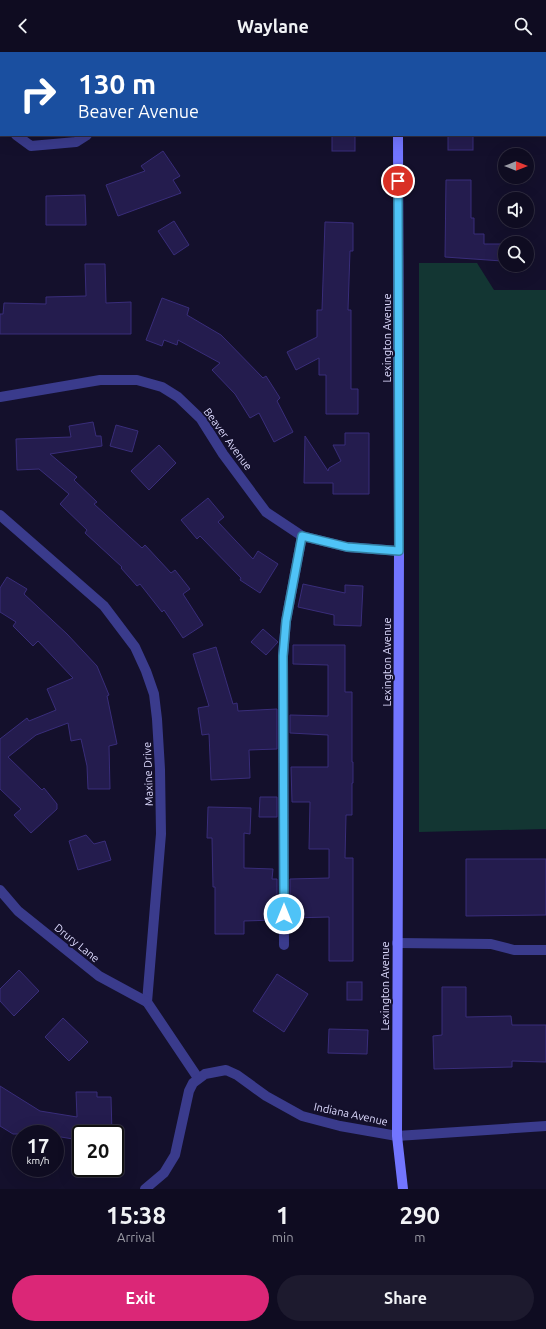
<!DOCTYPE html>
<html lang="en">
<head>
<meta charset="utf-8">
<style>
  body { margin:0; font-family:Ubuntu,sans-serif; background:#1d1a2e; color:#f1f3f6; height:100vh; display:flex; flex-direction:column; font-size:15px; white-space:nowrap }
  * { box-sizing:border-box; margin:0 }
  p { font-size:13px; color:#9b9ba5 }
  .icon { flex:none; width:22px; height:22px; fill:none; stroke:currentColor; stroke-width:2; stroke-linecap:round; stroke-linejoin:round }
  .map { position:relative; height:1137px; overflow:hidden }
  .details { display:flex; flex-direction:column; background:#0f0c21; flex:1 }
  .details>* { flex:none }
  .guide { position:absolute; left:0px; top:0px; width:546px; height:84px; box-shadow:0 4px 16px #0002,0 0 0 1px #2f2c3f; background:#1a4fa0; color:#fff; overflow:hidden }
  .needle { width:26px; rotate:90deg }
  .buttons { position:absolute; left:498px; top:96px; display:grid; gap:8px }
  .buttons a { display:grid; place-items:center; width:36px; height:36px; border-radius:50%; background:#0f0c21; box-shadow:0 4px 16px #0002,0 0 0 1px #2f2c3f; font-size:20px }
  .speed { position:absolute; left:12px; top:1073px; display:flex; gap:8px; font-size:20px; font-weight:700; text-align:center }
  .speed>* { display:grid; place-content:center; width:52px; height:52px; border-radius:50%; background:#0f0c21; box-shadow:0 4px 16px #0002,0 0 0 1px #2f2c3f; line-height:1 }
  .speed small { font-size:10px; font-weight:400 }
  .speed .limit { border:2px solid #111; border-radius:6px; background:#fff; color:#111 }
  .pin { position:absolute; display:grid; place-items:center; width:34px; height:34px; color:#fff; margin:-17px; border:2px solid #fff; border-radius:50%; box-shadow:0 1px 4px #0007 }
  .me { position:absolute; width:44px; margin:-22px; rotate:0deg; stroke-linejoin:round; filter:drop-shadow(0 0 3px #0008) }
  .turn { display:flex; align-items:center; gap:14px; height:84px; padding:0 12px; font-size:18px }
  .turn .icon { width:52px; height:52px; stroke-width:2.5 }
  .turn b { display:block; font-size:28px; line-height:34px }
  .eta { display:flex; justify-content:space-evenly; align-items:center; height:68px; text-align:center }
  .eta b { font-size:24px; font-weight:700; line-height:28px }
  .action { display:flex; gap:8px; margin-top:auto; padding:8px 12px }
  .action a { flex:1; height:46px; border-radius:24px; background:#db2777; color:#fff; font-size:16px; font-weight:700; line-height:46px; text-align:center }
  .action a+a { background:#1d1a2e; color:#f1f3f6 }
  header { display:flex; justify-content:space-between; align-items:center; height:52px; padding:0 12px; background:#0f0c21; font-size:18px; font-weight:700 }
  .map>svg:first-child { display:block }
  .green { fill:#133633 }
  .building { fill:#241c4e; stroke:#392d7a }
  .lines { fill:none; stroke-linecap:round; stroke-linejoin:round }
  .lane { stroke:#3a3b8c; stroke-width:10 }
  .street { stroke:#3a3b8c; stroke-width:10 }
  .secondary { stroke:#7275ff; stroke-width:10 }
  .route-casing { stroke:#337fa1; stroke-width:10 }
  .route { stroke:#4fc3f7; stroke-width:7 }
  .labels { text-anchor:middle; dominant-baseline:central; stroke-width:4; stroke-linejoin:round; paint-order:stroke }
  .street-label { font-size:11px; fill:#dedbff; stroke:#14102c }
</style>
</head>
<body>
<header><svg class="icon" aria-label="back" viewBox="0 0 24 24"><path d="M15 5l-7 7 7 7"/></svg>Waylane<svg class="icon" aria-label="search" viewBox="0 0 24 24"><circle cx="10" cy="10" r="6"/><path d="M15 15l6 6"/></svg></header>
<div class="map">
<svg width="546" height="1137" viewBox="0 0 546 1137">
  <rect width="100%" height="100%" fill="#14102c"/>
  <polygon class="green" points="419,211 477,211 494,238 546,238 546,777 419,780"/>
  <g class="building">
    <rect x="332" y="83" width="23" height="16"/>
    <rect x="448" y="83" width="25" height="15"/>
    <polygon points="163,99 180,124 173,128 181,141 118,164 106,133 145,119 141,114"/>
    <polygon points="446,128 471,128 471,166 474,166 474,182 484,182 484,192 502,192 502,209 445,205"/>
    <polygon points="85,143 86,173 46,173 46,144"/>
    <polygon points="174,169 189,193 174,203 158,179"/>
    <polygon points="325,170 353,171 353,199 350,199 348,258 351,258 351,337 358,337 358,362 326,362 326,323 319,323 319,306 296,318 287,300 317,285 317,258 322,258"/>
    <polygon points="85,212 105,212 106,251 131,250 131,282 0,282 0,262 3,262 4,251 46,252 46,245 86,244"/>
    <polygon points="162,246 189,256 187,263 221,283 263,326 266,324 280,346 277,349 293,380 274,390 259,361 250,366 235,342 212,318 220,311 178,288 177,293 164,288 162,294 146,288"/>
    <polygon points="93,370 96,384 101,384 102,394 50,402 77,425 74,428 97,450 94,452 142,496 145,493 171,521 175,518 190,537 183,542 203,573 183,586 164,558 162,560 140,532 137,534 121,516 122,515 85,481 87,478 60,452 69,442 39,417 17,418 16,387 71,385 69,374"/>
    <polygon points="116,373 138,379 132,400 110,394"/>
    <polygon points="345,381 369,381 369,442 333,442 333,431 304,431 305,384 328,419 329,416 341,409 333,393 345,393"/>
    <polygon points="159,393 176,411 149,438 131,419"/>
    <polygon points="208,446 224,465 218,470 253,507 258,499 278,512 260,541 240,528 241,526 200,484 197,487 181,468"/>
    <polygon points="7,525 27,537 24,542 67,582 97,614 109,643 107,644 117,692 109,694 110,737 88,737 87,714 81,687 71,689 68,671 36,683 8,705 42,738 44,736 57,752 57,757 31,781 14,763 21,757 0,737 0,687 27,666 29,669 56,658 47,637 73,626 38,589 33,594 13,574 16,570 0,560 0,536"/>
    <polygon points="303,532 345,541 345,533 363,534 361,574 334,573 334,563 298,555"/>
    <polygon points="263,577 278,590 266,603 251,590"/>
    <polygon points="293,593 345,593 345,640 352,640 352,710 353,710 353,731 352,731 352,763 346,763 345,806 353,806 353,909 329,909 329,865 290,866 290,827 329,826 329,797 309,797 310,750 292,750 291,715 328,715 328,683 290,681 290,663 328,664 328,613 293,612"/>
    <polygon points="216,595 233,652 237,651 238,659 277,657 277,697 249,698 250,726 211,728 209,682 202,683 198,656 209,654 193,602"/>
    <polygon points="260,745 277,745 277,765 259,765"/>
    <polygon points="208,755 251,756 250,782 244,781 244,816 273,817 272,827 277,827 277,868 244,869 244,882 215,882 215,835 213,835 212,786 207,786"/>
    <polygon points="86,783 94,792 105,789 111,808 78,818 69,789"/>
    <polygon points="466,807 546,807 546,863 466,864"/>
    <polygon points="19,918 39,939 14,964 0,949 0,937"/>
    <polygon points="277,922 308,942 284,980 253,959"/>
    <rect x="347" y="930" width="15" height="18"/>
    <polygon points="442,935 466,935 466,965 511,964 512,973 546,973 546,1010 512,1009 512,1015 434,1017 433,984 442,983"/>
    <polygon points="63,966 88,990 69,1009 45,985"/>
    <polygon points="329,977 368,978 367,1002 328,1001"/>
    <polygon points="0,1034 40,1059 77,1065 76,1040 97,1040 97,1045 111,1045 112,1082 81,1082 81,1086 73,1087 55,1084 55,1082 34,1080 33,1082 13,1082 0,1074"/>
  </g>
  <g class="lines">
    <g class="lane">
      <polyline points="127,0 127,1"/>
      <polyline points="16,83 31,94 76,90 87,83"/>
      <polyline points="397,891 491,892 514,898 546,898"/>
      <polyline points="284,893 283,604 286,569 302,484"/>
    </g>
    <g class="street">
      <polyline points="113,1 115,0"/>
      <polyline points="0,75 1,74"/>
      <polyline points="0,345 100,328 137,328 162,335 178,345 201,367 223,402 266,460 302,484 347,495 399,499"/>
      <polyline points="0,463 104,554 135,595 146,619 154,642 157,667 160,717 161,782 147,950 198,1026"/>
      <polyline points="0,838 18,859 99,924 147,950"/>
      <polyline points="145,1137 164,1121 175,1103 189,1039 193,1031 205,1022 226,1018 237,1023 266,1044 302,1064 340,1074 397,1084 546,1074"/>
    </g>
    <g class="secondary">
      <polyline points="398,0 398,1"/>
      <polyline points="398,83 399,499 397,1084 403,1137"/>
    </g>
  </g>
  <g class="lines">
    <g class="route-casing">
      <polyline id="route" points="284,862 283,604 286,569 302,484 347,495 399,499 398,129"/>
    </g>
    <use href="#route" class="route"/>
  </g>
  <g class="labels">
    <g class="street-label">
      <text transform="translate(387 286) rotate(-90)">Lexington Avenue</text>
      <text transform="translate(228 387) rotate(54)">Beaver Avenue</text>
      <text transform="translate(387 610) rotate(-90)">Lexington Avenue</text>
      <text transform="translate(148 722) rotate(-92)">Maxine Drive</text>
      <text transform="translate(77 891) rotate(39)">Drury Lane</text>
      <text transform="translate(385 934) rotate(-90)">Lexington Avenue</text>
      <text transform="translate(351 1062) rotate(12)">Indiana Avenue</text>
    </g>
  </g>
</svg>
<div class="buttons">
<a><svg class="needle" viewBox="-14 -14 28 28"><path d="M0-13l5 13h-10z" fill="#e53935"/><path d="M0 13l5-13h-10z" fill="#9b9ba5"/></svg></a>
<a><svg class="icon" aria-label="sound" viewBox="0 0 24 24"><path d="M4 9h4l5-4v14l-5-4H4zM17 9q2 3 0 6"/></svg></a>
<a><svg class="icon" aria-label="search" viewBox="0 0 24 24"><circle cx="10" cy="10" r="6"/><path d="M15 15l6 6"/></svg></a>
</div>
<div class="speed"><div>17<small>km/h</small></div><div class="limit">20</div></div>
<div class="pin" style="left:398px;top:129px;background:#d93025"><svg class="icon" aria-label="arrive" viewBox="0 0 24 24"><path d="M6 21V4h12l-3 4 3 4H6"/></svg></div>
<svg class="me" style="left:284px;top:862px" viewBox="-20 -20 40 40"><circle r="17" fill="#4fc3f7" stroke="#fff" stroke-width="3"/><path d="M0-11L8 9 0 5-8 9z" fill="#fff"/></svg>
<div class="guide">
<div class="turn"><svg class="icon" aria-label="right" viewBox="0 0 24 24"><path d="M7 20v-9h11M14 6l5 5-5 5"/></svg><div><b>130 m</b>Beaver Avenue</div></div>
</div>
</div>
<section class="details">
<div class="eta">
<div><b>15:38</b><p>Arrival</p></div>
<div><b>1</b><p>min</p></div>
<div><b>290</b><p>m</p></div>
</div>
<div class="action"><a>Exit</a><a>Share</a></div>
</section>
</body>
</html>
